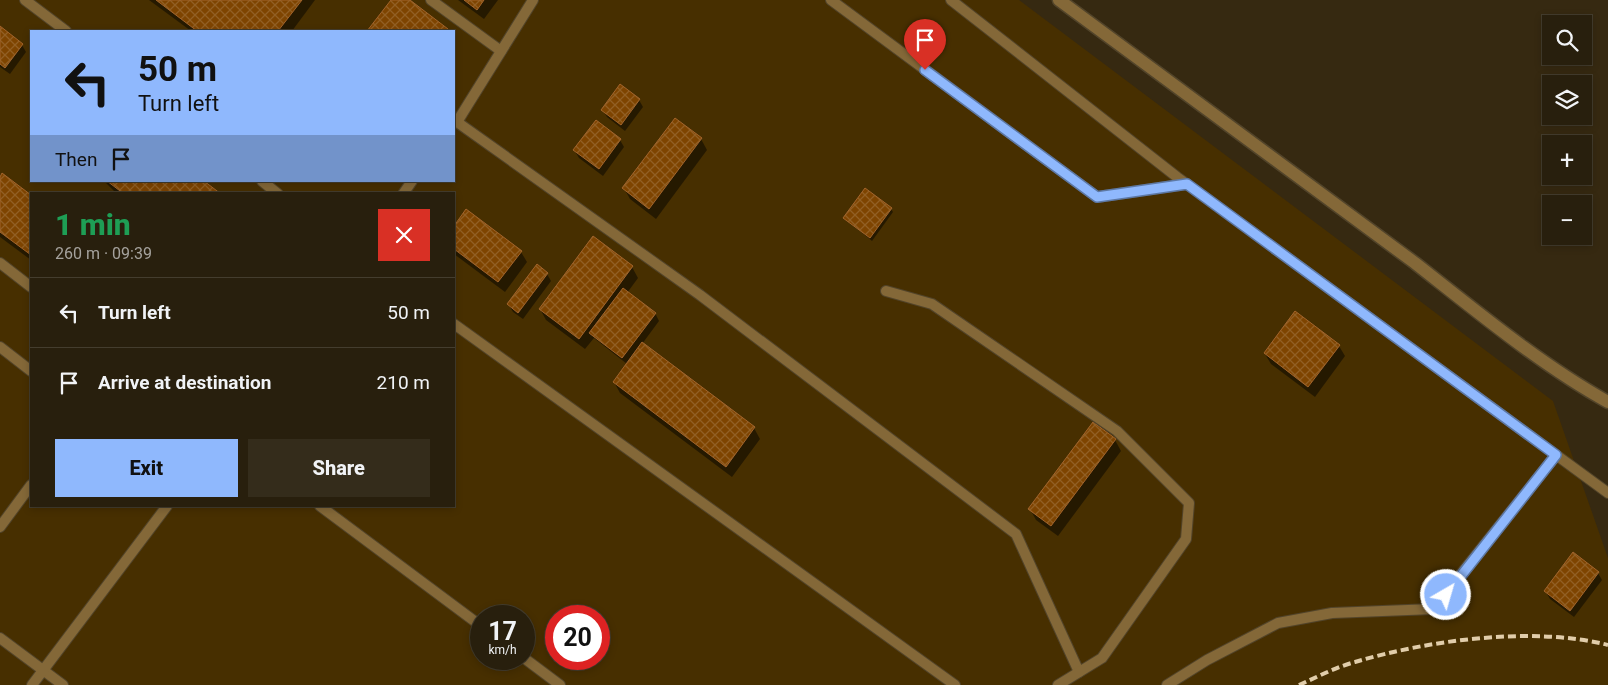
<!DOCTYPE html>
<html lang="en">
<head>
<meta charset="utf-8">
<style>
  body { margin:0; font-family:Roboto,sans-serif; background:#342c1b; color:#f1f3f6; height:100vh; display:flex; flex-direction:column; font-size:19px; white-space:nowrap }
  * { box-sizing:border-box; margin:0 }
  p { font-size:16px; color:#a5a29d }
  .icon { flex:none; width:28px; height:28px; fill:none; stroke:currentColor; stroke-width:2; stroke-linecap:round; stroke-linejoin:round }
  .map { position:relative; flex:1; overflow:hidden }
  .panel { position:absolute; left:30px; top:192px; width:425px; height:315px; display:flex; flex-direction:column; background:#281f0d; border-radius:0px; box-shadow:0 2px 8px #0003,0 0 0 1px #443d2e }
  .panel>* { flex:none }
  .banner { position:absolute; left:30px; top:30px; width:425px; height:152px; border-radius:0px; box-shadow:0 2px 8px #0003,0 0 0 1px #443d2e; background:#8fb8fd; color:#111; overflow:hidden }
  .buttons { position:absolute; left:1542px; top:15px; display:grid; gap:10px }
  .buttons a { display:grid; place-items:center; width:50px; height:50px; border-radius:0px; background:#281f0d; box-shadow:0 2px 8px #0003,0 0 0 1px #443d2e; font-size:25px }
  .speed { position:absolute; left:470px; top:605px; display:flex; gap:10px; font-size:25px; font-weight:700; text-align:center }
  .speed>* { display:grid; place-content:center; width:65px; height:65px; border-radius:50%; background:#281f0d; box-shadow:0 2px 8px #0003,0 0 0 1px #443d2e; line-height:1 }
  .speed small { font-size:12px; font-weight:400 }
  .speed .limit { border:8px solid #d22; background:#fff; color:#111 }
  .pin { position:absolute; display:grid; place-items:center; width:42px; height:42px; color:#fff; margin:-51px -21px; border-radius:50% 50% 50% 0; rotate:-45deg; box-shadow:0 0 5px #0007 }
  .pin .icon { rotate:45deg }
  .me { position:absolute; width:55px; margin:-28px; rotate:38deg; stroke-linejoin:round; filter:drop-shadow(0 0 4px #0008) }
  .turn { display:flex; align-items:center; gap:18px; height:105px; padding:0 25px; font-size:22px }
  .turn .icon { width:65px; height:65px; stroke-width:2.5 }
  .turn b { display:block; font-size:35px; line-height:42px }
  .then { display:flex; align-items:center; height:48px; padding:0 25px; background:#0003; gap:10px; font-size:19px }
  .round { display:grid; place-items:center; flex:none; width:52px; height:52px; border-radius:0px; background:#342c1b }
  .headline { display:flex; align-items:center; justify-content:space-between; height:85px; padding:0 25px }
  h1 { font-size:30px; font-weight:800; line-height:38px; color:#1e9e55 }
  .button { display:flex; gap:10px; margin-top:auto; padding:10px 25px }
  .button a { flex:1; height:58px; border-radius:0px; background:#8fb8fd; color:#111; font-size:20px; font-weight:800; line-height:58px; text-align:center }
  .button a+a { background:#342c1b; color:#f1f3f6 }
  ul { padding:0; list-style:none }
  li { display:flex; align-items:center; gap:15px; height:70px; padding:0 25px; border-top:1px solid #443d2e }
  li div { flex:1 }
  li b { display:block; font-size:19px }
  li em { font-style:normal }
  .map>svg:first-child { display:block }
  .built { fill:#472f00; fill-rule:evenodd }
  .shadow { fill:#0007 }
  .building { fill:url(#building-cross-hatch); stroke:#a2642c }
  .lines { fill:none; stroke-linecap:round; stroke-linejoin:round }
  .lane-casing { stroke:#52442a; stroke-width:12 }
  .street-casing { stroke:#52442a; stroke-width:15 }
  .lane { stroke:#846838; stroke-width:10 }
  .street { stroke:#846838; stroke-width:12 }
  .rail { stroke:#e1cdaa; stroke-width:4; stroke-dasharray:8 4; stroke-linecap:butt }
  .route-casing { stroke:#5d78a4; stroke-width:12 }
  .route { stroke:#8fb8fd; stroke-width:9 }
</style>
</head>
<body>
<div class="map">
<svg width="1608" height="685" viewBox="0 0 1608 685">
  <defs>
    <pattern id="building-cross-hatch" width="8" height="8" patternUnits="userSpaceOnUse" patternTransform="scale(1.25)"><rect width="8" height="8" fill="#7e4400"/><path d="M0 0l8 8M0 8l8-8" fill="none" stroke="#915f24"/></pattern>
  </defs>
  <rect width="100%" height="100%" fill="#362911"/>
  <path class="built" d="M0 0H1019L1553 401 1608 558V685H0ZM31 31H454V181H31ZM31 194H454V506H31ZM481 616H524V659H481ZM556 616H599V659H556Z"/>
  <g class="shadow">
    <polygon points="149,0 315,0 292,31 191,31"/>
    <polygon points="392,0 408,0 448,31 369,31"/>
    <polygon points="458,0 498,0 484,19"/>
    <polygon points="0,28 22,45 26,52 10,74 0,67"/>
    <polygon points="621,86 639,100 643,107 625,131 607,117 603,110"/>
    <polygon points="701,139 707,150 656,219 630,199 624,188"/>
    <polygon points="620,140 624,147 603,176 579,158 575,151"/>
    <polygon points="3,175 31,197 31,260 0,237 0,179"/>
    <polygon points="104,181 202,181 219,194 117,194"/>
    <polygon points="891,209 893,212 872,241 845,218"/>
    <polygon points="467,211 521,252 527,262 505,292 454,254 454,228"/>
    <polygon points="632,267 638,278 627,293 655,313 659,321 642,344 754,428 760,439 732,477 620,393 614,382 627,364 594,338 585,349 546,320 540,309"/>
    <polygon points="547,274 551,281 523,319 513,312 509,305"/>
    <polygon points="1339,346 1345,356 1315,397 1271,364 1265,354"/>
    <polygon points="1115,440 1121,451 1058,536 1036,520 1030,509"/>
    <polygon points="1598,573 1602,580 1574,617 1550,599 1546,592"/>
  </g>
  <g class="building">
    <polygon points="156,0 302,0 278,31 197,31"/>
    <polygon points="391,0 410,0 448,29 447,31 367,31"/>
    <polygon points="464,0 484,0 477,10"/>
    <polygon points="0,26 23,44 5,68 0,64"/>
    <polygon points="620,84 640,99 621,125 601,110"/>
    <polygon points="675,118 702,138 649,209 622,188"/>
    <polygon points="596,120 621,139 599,169 573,150"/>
    <polygon points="2,173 31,195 31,255 0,232 0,177"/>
    <polygon points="107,181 204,181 221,194 124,194"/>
    <polygon points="865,188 892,208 870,238 843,218"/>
    <polygon points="466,209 522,251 498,282 454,249 454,226"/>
    <polygon points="593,236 633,266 579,339 539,309"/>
    <polygon points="537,264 548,273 518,313 507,304"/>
    <polygon points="623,288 656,313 622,358 589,333"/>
    <polygon points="1295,311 1340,345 1308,387 1264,353"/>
    <polygon points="642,342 755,427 726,467 613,382"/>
    <polygon points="1093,422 1116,439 1051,526 1028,509"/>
    <polygon points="1573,552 1599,572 1570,611 1544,591"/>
  </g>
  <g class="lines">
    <g class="lane-casing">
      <g id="lane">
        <polyline points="25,0 66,31"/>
        <polyline points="431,0 501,51"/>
        <polyline points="533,0 457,122 700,295 1016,534 1079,672"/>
        <polyline points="831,0 1097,197 1187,184"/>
        <polyline points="951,0 1177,177 1608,493"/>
        <polyline points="262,181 278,194"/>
        <polyline points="403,194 412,181"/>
        <polyline points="0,263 31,287"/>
        <polyline points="886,291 932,304 1117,431 1189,503 1186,539 1102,658 1058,685"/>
        <polyline points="454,324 955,685"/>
        <polyline points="0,347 31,371"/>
        <polyline points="320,506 481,626"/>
        <polyline points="0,527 31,485"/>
        <polyline points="0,638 63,685"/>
        <polyline points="524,658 560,685"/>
        <polyline points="32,685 167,506"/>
        <polyline points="1167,685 1207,660 1278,623 1332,613 1433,609 1556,455"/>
      </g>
    </g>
    <g class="street-casing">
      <path id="street" d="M1059 0 1415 263C1475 310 1541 365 1608 402"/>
    </g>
    <use href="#lane" class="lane"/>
    <use href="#street" class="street"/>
    <path class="rail" d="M1299 685C1317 677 1336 667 1355 662 1429 640 1533 626 1608 645"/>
  </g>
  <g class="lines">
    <g class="route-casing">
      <polyline id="route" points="925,70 1097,197 1187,184 1556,455 1446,595"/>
    </g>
    <use href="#route" class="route"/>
  </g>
</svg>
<div class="buttons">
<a><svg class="icon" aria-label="search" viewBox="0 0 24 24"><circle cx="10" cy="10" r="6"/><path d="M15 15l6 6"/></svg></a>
<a><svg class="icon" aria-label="layers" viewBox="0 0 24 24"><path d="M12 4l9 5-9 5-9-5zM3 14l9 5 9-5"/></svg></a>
<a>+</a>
<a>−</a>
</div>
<div class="speed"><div>17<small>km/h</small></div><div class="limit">20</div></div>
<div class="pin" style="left:925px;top:70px;background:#d93025"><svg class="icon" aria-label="arrive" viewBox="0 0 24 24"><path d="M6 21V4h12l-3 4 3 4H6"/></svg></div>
<svg class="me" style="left:1446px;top:595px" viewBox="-20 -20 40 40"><circle r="17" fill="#8fb8fd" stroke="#fff" stroke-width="3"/><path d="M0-11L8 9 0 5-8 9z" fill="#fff"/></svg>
<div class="banner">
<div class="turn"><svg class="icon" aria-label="left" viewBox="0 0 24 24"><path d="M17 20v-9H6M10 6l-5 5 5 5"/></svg><div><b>50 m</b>Turn left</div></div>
<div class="then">Then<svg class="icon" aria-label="arrive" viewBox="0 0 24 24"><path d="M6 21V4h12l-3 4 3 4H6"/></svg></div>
</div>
<section class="panel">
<div class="headline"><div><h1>1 min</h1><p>260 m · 09:39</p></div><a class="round" style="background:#d93025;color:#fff"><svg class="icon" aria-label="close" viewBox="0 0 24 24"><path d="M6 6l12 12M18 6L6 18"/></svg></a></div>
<ul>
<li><svg class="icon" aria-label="left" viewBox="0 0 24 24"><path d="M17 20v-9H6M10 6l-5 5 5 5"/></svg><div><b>Turn left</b></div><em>50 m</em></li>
<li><svg class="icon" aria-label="arrive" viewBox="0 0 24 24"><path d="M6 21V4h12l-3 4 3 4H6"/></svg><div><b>Arrive at destination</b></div><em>210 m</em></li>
</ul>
<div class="button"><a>Exit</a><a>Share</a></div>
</section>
</div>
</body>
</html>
